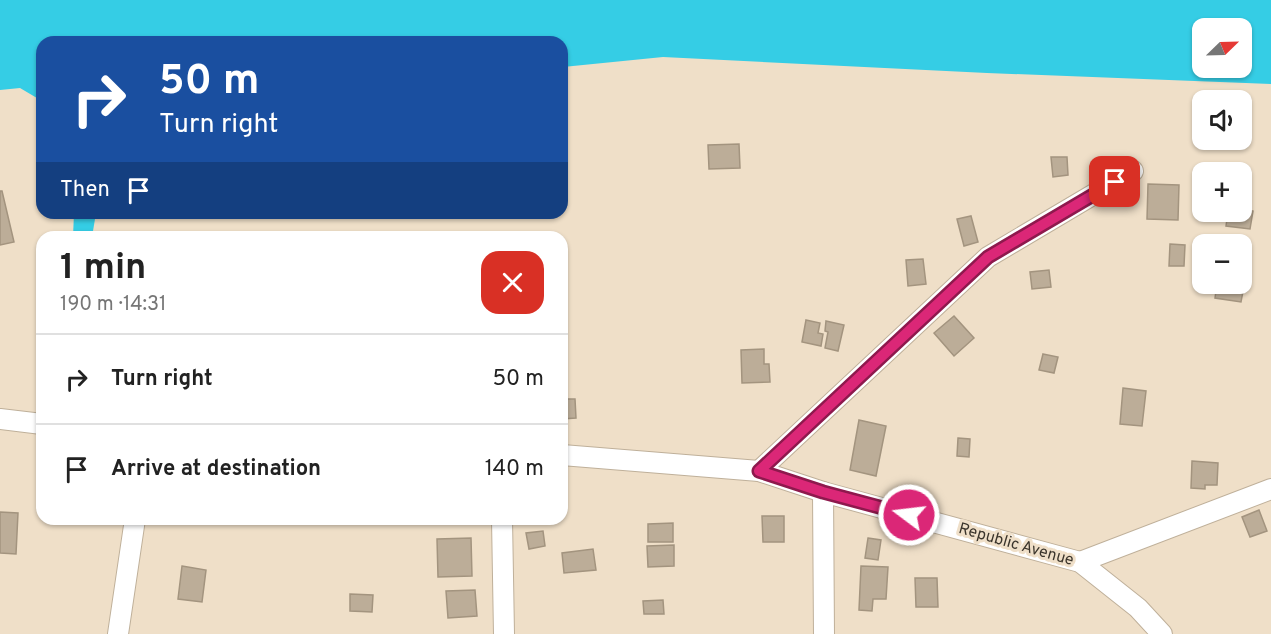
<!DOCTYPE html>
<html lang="en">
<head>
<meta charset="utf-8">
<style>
  body { margin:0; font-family:Overpass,sans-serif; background:#f2f2f2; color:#222; height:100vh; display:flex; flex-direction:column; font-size:22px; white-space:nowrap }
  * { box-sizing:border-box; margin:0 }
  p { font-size:20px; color:#767676 }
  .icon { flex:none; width:33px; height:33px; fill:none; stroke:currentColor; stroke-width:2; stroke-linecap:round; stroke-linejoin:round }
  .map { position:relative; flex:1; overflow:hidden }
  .sheet { position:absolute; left:36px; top:231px; width:532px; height:294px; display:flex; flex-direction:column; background:#fff; border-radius:18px; box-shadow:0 2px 4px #0004 }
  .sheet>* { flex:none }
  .top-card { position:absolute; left:36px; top:36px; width:532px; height:183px; border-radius:18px; box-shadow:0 2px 4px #0004; background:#1a4fa0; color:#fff; overflow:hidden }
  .needle { width:39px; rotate:67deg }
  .tools { position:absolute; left:1192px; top:18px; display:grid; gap:12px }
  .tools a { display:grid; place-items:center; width:60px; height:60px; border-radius:12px; background:#fff; box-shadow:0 2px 4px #0004; font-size:30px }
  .pin { position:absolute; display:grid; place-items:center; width:51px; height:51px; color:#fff; margin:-26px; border-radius:12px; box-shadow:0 3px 9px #0006 }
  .me { position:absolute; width:66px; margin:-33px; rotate:285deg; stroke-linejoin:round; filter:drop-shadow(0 0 4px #0008) }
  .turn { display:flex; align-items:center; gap:21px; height:126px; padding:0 24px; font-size:27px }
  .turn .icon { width:78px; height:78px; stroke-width:2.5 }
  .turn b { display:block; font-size:42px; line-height:51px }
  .then { display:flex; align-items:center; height:57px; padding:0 24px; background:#0003; gap:12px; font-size:22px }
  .round { display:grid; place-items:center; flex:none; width:63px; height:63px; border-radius:18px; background:#f2f2f2 }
  .summary { display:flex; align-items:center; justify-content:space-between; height:102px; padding:0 24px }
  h1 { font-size:36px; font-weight:700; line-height:45px }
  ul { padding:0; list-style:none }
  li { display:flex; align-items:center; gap:18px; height:90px; padding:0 24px; border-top:2px solid #e0e0e0 }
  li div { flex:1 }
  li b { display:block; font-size:22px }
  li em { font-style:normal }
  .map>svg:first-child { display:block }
  .water { fill:#35cde5; fill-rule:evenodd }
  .building { fill:#bcad98; stroke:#a3947f; stroke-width:1.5 }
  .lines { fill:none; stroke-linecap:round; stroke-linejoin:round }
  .minor-casing { stroke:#bfb09a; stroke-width:22 }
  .minor { stroke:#fff; stroke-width:20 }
  .route-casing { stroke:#8e194d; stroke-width:15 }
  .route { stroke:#db2777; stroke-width:10 }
  .labels { text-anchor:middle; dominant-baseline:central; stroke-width:6; stroke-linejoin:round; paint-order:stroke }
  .street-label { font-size:16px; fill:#3a342b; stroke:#efdfc8 }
</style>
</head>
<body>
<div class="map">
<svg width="1271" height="634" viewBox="0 0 1271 634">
  <rect width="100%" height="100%" fill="#efdfc8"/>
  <g class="water">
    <path d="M0 0H1271V84L987 73 663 57 563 67 562 42H42V101L20 88 0 90ZM1203 28H1242V68H1203Z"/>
    <polygon points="74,213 96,213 92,237 73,237"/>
  </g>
  <g class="building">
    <polygon points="739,144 740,168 709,169 708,145"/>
    <polygon points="1051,157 1067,157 1068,175 1053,177"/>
    <polygon points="1148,184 1179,185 1178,220 1147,219"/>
    <polygon points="0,191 2,191 14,242 0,245"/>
    <polygon points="1242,209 1253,211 1250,229 1226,226 1228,212 1242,212"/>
    <polygon points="971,216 978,242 964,246 957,219"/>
    <polygon points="1170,244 1185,245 1184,266 1169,266"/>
    <polygon points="923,259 926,284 908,286 906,260"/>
    <polygon points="1049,270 1051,287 1032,289 1030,272"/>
    <polygon points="1242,281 1245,281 1241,302 1215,298 1217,284 1242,284"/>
    <polygon points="954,316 974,338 954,356 934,333"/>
    <polygon points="806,320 820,323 818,333 823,334 821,346 802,342"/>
    <polygon points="826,321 844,325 838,351 825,348 828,332 825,331"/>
    <polygon points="764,349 764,364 769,364 770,382 742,383 741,350"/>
    <polygon points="1043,354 1058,357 1054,373 1039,370"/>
    <polygon points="1123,388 1146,391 1142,426 1120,424"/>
    <polygon points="562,399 575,399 576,418 562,419"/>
    <polygon points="859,420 886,426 876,476 850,470"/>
    <polygon points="958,438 970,439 969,457 957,456"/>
    <polygon points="1192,461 1218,463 1217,485 1205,485 1205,489 1191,488"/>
    <polygon points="1259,510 1267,531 1250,537 1242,517"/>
    <polygon points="0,512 18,513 16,554 0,553"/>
    <polygon points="762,516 784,516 784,542 763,542"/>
    <polygon points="673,523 673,542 648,542 648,524"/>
    <polygon points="543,531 545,546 529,549 526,533"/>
    <polygon points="471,538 472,576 438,577 437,539"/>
    <polygon points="868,538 881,540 878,560 865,558"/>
    <polygon points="674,545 674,566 648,567 647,546"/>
    <polygon points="593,549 596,570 564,573 562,553"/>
    <polygon points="182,566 206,570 202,602 178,599"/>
    <polygon points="861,566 888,567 886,599 873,599 872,611 859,610"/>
    <polygon points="915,578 937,578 938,607 916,607"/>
    <polygon points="475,590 477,616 448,618 446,591"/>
    <polygon points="350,594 373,595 372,612 350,611"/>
    <polygon points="663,600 664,614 644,614 643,601"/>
  </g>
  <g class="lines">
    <g class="minor-casing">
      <g id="minor">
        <polyline points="0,419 42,424"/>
        <polyline points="562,455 759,471 823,492 1080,562 1138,608 1162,634"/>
        <polyline points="759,471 988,257 1133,171"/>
        <polyline points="823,492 824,634"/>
        <polyline points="502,519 504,634"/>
        <polyline points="1080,562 1271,489"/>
        <polyline points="118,634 135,519"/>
      </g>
    </g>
    <use href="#minor" class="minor"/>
  </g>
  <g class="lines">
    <g class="route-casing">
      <polyline id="route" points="909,515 823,492 759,471 988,257 1115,182"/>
    </g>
    <use href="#route" class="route"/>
  </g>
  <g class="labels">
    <g class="street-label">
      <text transform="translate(1016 545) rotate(16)">Republic Avenue</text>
    </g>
  </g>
</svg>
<div class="tools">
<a><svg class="needle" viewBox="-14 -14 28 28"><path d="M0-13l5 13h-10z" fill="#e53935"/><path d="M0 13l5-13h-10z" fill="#767676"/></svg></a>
<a><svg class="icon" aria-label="sound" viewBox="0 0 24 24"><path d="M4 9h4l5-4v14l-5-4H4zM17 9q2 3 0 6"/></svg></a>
<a>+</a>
<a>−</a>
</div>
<div class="pin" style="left:1115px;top:182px;background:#d93025"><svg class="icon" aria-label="arrive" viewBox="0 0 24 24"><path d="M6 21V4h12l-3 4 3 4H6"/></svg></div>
<svg class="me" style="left:909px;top:515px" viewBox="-20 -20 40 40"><circle r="17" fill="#db2777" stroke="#fff" stroke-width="3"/><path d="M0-11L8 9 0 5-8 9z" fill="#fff"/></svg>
<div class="top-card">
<div class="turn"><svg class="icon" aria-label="right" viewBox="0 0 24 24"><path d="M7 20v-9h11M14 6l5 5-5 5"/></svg><div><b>50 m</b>Turn right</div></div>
<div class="then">Then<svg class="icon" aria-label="arrive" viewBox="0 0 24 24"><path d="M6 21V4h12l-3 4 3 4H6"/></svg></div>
</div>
<section class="sheet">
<div class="summary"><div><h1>1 min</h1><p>190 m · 14:31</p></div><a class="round" style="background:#d93025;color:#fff"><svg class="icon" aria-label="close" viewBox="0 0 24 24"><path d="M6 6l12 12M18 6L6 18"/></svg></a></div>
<ul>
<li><svg class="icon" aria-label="right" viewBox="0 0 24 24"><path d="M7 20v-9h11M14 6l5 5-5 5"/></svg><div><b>Turn right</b></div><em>50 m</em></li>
<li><svg class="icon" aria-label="arrive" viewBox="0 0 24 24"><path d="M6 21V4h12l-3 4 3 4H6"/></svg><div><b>Arrive at destination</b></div><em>140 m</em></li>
</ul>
</section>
</div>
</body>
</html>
